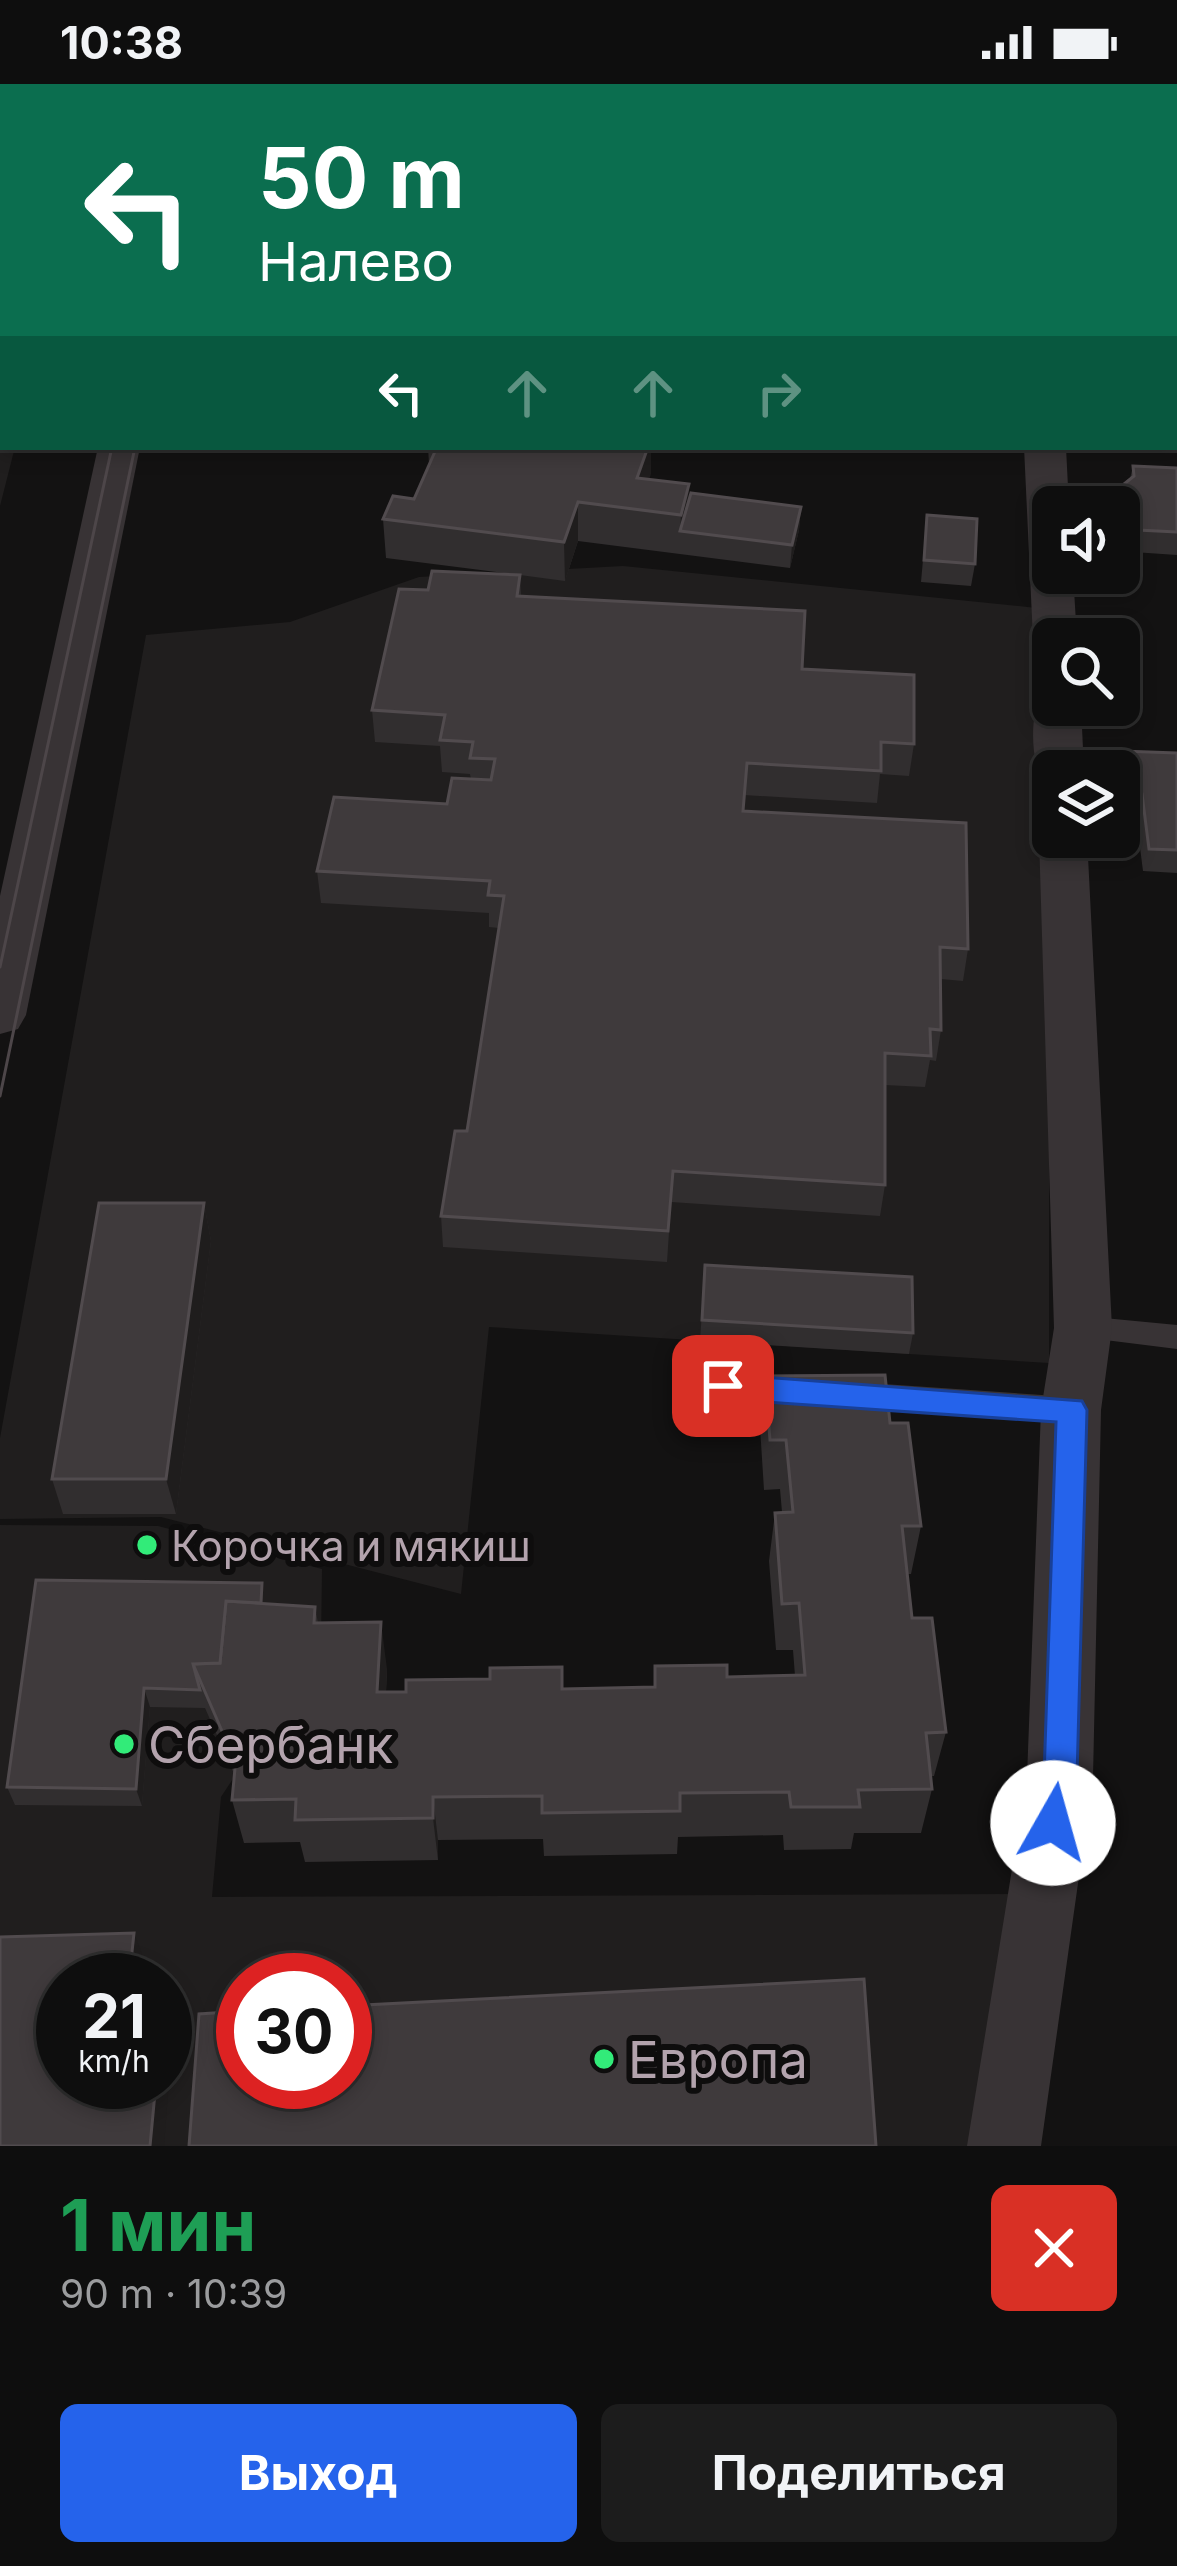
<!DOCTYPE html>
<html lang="ru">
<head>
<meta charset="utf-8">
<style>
  body { margin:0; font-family:Inter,sans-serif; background:#1c1c1c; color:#f1f3f6; height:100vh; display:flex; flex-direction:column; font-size:45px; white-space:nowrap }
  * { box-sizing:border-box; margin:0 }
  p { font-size:39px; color:#9b9c9e }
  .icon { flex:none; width:66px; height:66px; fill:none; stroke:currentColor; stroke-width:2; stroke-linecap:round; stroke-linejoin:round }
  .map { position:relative; height:2062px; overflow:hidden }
  .details { display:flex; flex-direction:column; background:#0e0e0e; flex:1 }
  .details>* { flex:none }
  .top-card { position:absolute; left:0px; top:0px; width:1179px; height:366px; box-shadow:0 6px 18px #0003,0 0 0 3px #2e2e2e; background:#0b6e4f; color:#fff; overflow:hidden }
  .fabs { position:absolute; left:1032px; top:402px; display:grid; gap:24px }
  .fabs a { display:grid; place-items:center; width:108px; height:108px; border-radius:18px; background:#0e0e0e; box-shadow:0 6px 18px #0003,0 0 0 3px #2e2e2e; font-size:60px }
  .speed { position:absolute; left:36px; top:1869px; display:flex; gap:24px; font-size:60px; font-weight:700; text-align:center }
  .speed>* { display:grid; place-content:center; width:156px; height:156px; border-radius:50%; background:#0e0e0e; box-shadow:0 6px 18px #0003,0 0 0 3px #2e2e2e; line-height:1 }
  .speed small { font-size:30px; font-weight:400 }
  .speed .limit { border:18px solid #d22; background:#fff; color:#111 }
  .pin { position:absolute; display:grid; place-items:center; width:102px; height:102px; color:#fff; margin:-51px; border-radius:24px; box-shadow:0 6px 18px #0006 }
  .me { position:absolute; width:132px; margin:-66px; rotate:7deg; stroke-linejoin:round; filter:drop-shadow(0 0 9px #0008) }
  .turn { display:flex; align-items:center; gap:42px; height:252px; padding:0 60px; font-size:54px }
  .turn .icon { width:156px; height:156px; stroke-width:2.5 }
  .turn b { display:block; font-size:84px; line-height:102px }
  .lanes { display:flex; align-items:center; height:114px; padding:0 60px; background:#0003; justify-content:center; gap:60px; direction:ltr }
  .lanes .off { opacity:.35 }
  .round { display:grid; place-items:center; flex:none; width:126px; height:126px; border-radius:18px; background:#1c1c1c }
  .head { display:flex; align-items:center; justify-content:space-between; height:204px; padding:0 60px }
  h1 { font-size:72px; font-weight:700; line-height:90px; color:#1e9e55 }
  .cta { display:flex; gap:24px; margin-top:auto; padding:24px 60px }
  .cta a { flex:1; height:138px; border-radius:18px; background:#2563eb; color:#fff; font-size:48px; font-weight:700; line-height:138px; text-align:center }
  .cta a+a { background:#1c1c1c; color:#f1f3f6 }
  .status { display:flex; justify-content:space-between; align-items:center; height:84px; padding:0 60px; background:#0e0e0e; direction:ltr }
  .status svg { height:33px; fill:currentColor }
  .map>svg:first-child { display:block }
  .built { fill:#201e1e; fill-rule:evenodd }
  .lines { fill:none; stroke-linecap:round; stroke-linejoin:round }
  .lane { fill:#383335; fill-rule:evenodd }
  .street { fill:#383335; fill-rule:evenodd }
  .tram { stroke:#4d4649; stroke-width:3 }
  .wall { fill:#312e2f }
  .shaded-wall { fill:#1f1d1d }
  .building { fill:#3f3a3c; stroke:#514b4e; stroke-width:3 }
  .route { fill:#2563eb; stroke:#184099; stroke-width:3 }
  .poi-dot { fill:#32eb79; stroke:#0e0d0d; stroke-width:4.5 }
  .labels { text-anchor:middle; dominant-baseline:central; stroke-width:12; stroke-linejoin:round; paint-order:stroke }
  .poi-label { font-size:42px; fill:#b3a3ad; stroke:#0e0d0d; text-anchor:start }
  .near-poi-label { font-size:51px; fill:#b3a3ad; stroke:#0e0d0d; text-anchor:start }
</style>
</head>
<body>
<div class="status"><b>10:38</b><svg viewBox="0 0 49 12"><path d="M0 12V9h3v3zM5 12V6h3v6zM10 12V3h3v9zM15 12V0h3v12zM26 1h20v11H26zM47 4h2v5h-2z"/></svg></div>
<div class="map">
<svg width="1177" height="2062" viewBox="0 0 1177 2062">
  <rect width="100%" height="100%" fill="#131212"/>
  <g class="built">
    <polygon points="0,0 105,0 3,3 3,363 15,363 0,422"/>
    <polygon points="623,482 1037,524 1049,1009 1049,1279 489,1243 461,1510 161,1433 0,1435 0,1354 146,551 290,538 419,493"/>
    <path d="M0 1441 158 1442 322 1485 321 1560 221 1713 212 1813 1013 1810 986 2062H0ZM63 1896H165V1998H63ZM243 1896H345V1998H243Z"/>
  </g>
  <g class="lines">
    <g class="lane">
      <polygon points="1083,1232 1177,1241 1177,1265 1073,1252 1068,1244 1073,1236"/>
      <polygon points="723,1290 798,1295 808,1298 813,1307 808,1316 798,1319 723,1314 713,1311 708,1302 713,1293"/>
      <polygon points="854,1298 1071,1313 1082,1317 1086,1326 1082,1335 1071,1339 854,1324 844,1320 839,1311 844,1302"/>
    </g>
    <g class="street">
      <rect x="179" y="0" width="34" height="3"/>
      <polygon points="998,0 1032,0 1033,3 999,3"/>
      <polygon points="98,363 140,363 26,931 18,945 0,950 0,812"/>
      <polygon points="1024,363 1066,363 1069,423 1053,423 1053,489 1073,489 1077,555 1053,555 1053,569 1039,565 1033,555"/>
      <path d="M1053 607V621H1081L1084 687H1053V701L1043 698C1031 679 1029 630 1042 610Z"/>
      <polygon points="1053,739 1053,753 1087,753 1112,1244 1101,1326 1093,1693 1041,2062 967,2062 1027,1693 1041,1326 1054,1244 1039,753"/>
    </g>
    <g class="tram">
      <polyline points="0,883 112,363"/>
      <polyline points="0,1012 135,363"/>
    </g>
  </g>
  <g class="wall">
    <polygon points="428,363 651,363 649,395 689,417 801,423 799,446 790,484 578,457 565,497 520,491 521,512 802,585 914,660 909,692 880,690 877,719 744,711 743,727 968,865 963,897 941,895 941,946 936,977 930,976 925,1003 885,1001 885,1101 880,1132 671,1118 667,1178 443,1163 441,1132 467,1047 499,844 489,843 489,829 321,819 317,787 447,720 471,695 470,690 442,688 440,662 375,658 372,626 428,506 520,491 386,474 383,435 414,415 429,380"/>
    <polygon points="1133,382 1177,384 1177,471 1133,468 1132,458 1122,448 1126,429 1119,422 1124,400 1130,395"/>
    <polygon points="927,431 975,480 971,502 921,498"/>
    <polygon points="1121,667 1177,669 1177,789 1143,787 1136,732 1120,732 1119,687 1117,687"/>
    <polygon points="204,1119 211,1157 176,1430 63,1430 52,1395"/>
    <polygon points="705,1181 913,1249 909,1270 700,1257"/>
    <polygon points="765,1292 890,1339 921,1442 911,1490 907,1490 912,1534 946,1648 934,1692 931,1692 932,1705 921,1749 854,1749 851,1765 784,1766 783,1751 678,1753 677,1770 544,1772 543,1755 438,1756 438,1776 305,1778 300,1758 244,1759 232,1716 235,1692 205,1624 150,1623 142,1722 15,1721 7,1703 266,1519 315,1523 318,1539 387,1585 386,1608 654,1603 655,1582 727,1593 795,1592 793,1566 776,1566 769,1477 775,1429 782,1428 780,1405 764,1406 760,1343"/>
  </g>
  <g class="shaded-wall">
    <polygon points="0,53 3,69 0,87"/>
    <polygon points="648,363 651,363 651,390 639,425 637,394"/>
    <polygon points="689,400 688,440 680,447 681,431"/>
    <polygon points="578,418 578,457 565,497 564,458"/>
    <polygon points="801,423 799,446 790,484 792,461"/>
    <polygon points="204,1119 211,1157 176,1430 166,1395"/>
    <polygon points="381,1538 387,1585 384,1653 377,1608"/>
    <polygon points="144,1604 150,1623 142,1722 136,1705"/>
    <polygon points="433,1713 438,1756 438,1776 433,1734"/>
    <polygon points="134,1849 145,1878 143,1896 129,1896"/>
    <polygon points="165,1954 171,1970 164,2062 150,2062 156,1998 165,1998"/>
  </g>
  <g class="building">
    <polygon points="1095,0 1162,0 1162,3 1096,3"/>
    <rect x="1176" y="164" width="1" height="64"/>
    <polygon points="437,363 648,363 637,394 689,400 681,431 578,418 564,458 383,435 393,412 414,415"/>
    <polygon points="1133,382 1177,384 1177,448 1138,446 1137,435 1127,426 1136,417 1136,410 1124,400 1134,392"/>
    <polygon points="691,409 801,423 792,461 680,447"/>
    <polygon points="927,431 977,435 975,480 924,476"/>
    <polygon points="432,487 520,491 517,512 805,527 802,585 914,591 914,660 881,658 881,687 747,679 743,727 966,739 968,865 940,863 941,946 930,945 931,972 885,969 885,1101 673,1087 668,1147 441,1132 455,1047 467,1047 504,812 488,811 490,797 317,787 334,713 447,720 452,694 491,696 495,675 470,674 473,658 440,656 445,631 372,626 399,505 428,506"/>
    <polygon points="1121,667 1177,669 1177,766 1149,765 1142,710 1125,709"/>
    <polygon points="99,1119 204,1119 166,1395 52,1395"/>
    <polygon points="705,1181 912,1193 913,1249 702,1236"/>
    <polygon points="885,1291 890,1339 908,1339 921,1442 902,1442 912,1534 932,1534 946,1648 926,1649 932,1705 858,1706 860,1723 791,1723 789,1708 680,1709 680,1727 542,1729 542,1712 433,1713 433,1734 295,1736 296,1715 232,1716 238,1653 225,1654 193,1580 220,1579 226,1517 315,1523 314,1539 381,1538 377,1608 406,1608 406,1596 490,1595 490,1584 562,1583 562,1605 655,1603 655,1582 727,1581 727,1593 805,1591 799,1519 782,1520 775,1429 793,1428 786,1356 770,1356 765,1292"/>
    <polygon points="36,1496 262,1499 261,1519 226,1517 220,1579 193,1580 200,1606 144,1604 136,1705 7,1703"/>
    <polygon points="134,1849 129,1896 63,1896 63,1998 156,1998 150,2062 0,2062 0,1853"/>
    <polygon points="864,1895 876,2062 189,2062 199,1930 243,1927 243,1998 345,1998 345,1922"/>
  </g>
  <polygon class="route" points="723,1290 1082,1317 1087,1326 1077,1693 1065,1750 1053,1755 1041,1750 1036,1739 1044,1693 1056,1338 723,1315 713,1311 708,1302 713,1293"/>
  <g class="poi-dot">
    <circle cx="147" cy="1461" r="12"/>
    <circle cx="124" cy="1660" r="12"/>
    <circle cx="604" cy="1975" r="12"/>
  </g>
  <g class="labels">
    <g class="poi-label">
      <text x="171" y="1461">Корочка и мякиш</text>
    </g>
    <g class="near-poi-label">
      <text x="148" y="1660">Сбербанк</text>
      <text x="628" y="1975">Европа</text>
    </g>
  </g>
</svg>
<div class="fabs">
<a><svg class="icon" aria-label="sound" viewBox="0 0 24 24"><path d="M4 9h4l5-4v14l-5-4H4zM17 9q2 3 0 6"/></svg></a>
<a><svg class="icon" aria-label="search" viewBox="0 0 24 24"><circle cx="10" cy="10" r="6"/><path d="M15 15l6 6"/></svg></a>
<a><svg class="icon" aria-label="layers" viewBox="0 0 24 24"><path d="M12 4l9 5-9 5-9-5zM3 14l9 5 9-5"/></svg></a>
</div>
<div class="speed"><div>21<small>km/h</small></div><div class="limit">30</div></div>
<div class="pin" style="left:723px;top:1302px;background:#d93025"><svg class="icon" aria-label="arrive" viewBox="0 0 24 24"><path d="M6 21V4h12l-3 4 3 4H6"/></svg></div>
<svg class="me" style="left:1053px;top:1739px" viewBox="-20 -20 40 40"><circle r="19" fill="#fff"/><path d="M0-13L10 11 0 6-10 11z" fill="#2563eb"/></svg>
<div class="top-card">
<div class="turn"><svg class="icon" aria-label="left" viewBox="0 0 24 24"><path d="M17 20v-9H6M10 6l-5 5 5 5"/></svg><div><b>50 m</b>Налево</div></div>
<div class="lanes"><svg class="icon" aria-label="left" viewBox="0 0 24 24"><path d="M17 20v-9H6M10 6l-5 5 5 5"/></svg><svg class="icon off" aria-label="ahead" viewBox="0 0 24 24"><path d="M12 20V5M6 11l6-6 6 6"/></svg><svg class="icon off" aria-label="ahead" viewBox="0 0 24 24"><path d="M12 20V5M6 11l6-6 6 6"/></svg><svg class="icon off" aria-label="right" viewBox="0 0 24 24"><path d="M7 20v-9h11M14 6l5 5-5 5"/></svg></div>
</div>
</div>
<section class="details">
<div class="head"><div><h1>1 мин</h1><p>90 m · 10:39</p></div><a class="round" style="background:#d93025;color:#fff"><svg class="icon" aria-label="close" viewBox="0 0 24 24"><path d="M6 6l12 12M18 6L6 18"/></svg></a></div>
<div class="cta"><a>Выход</a><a>Поделиться</a></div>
</section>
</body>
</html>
